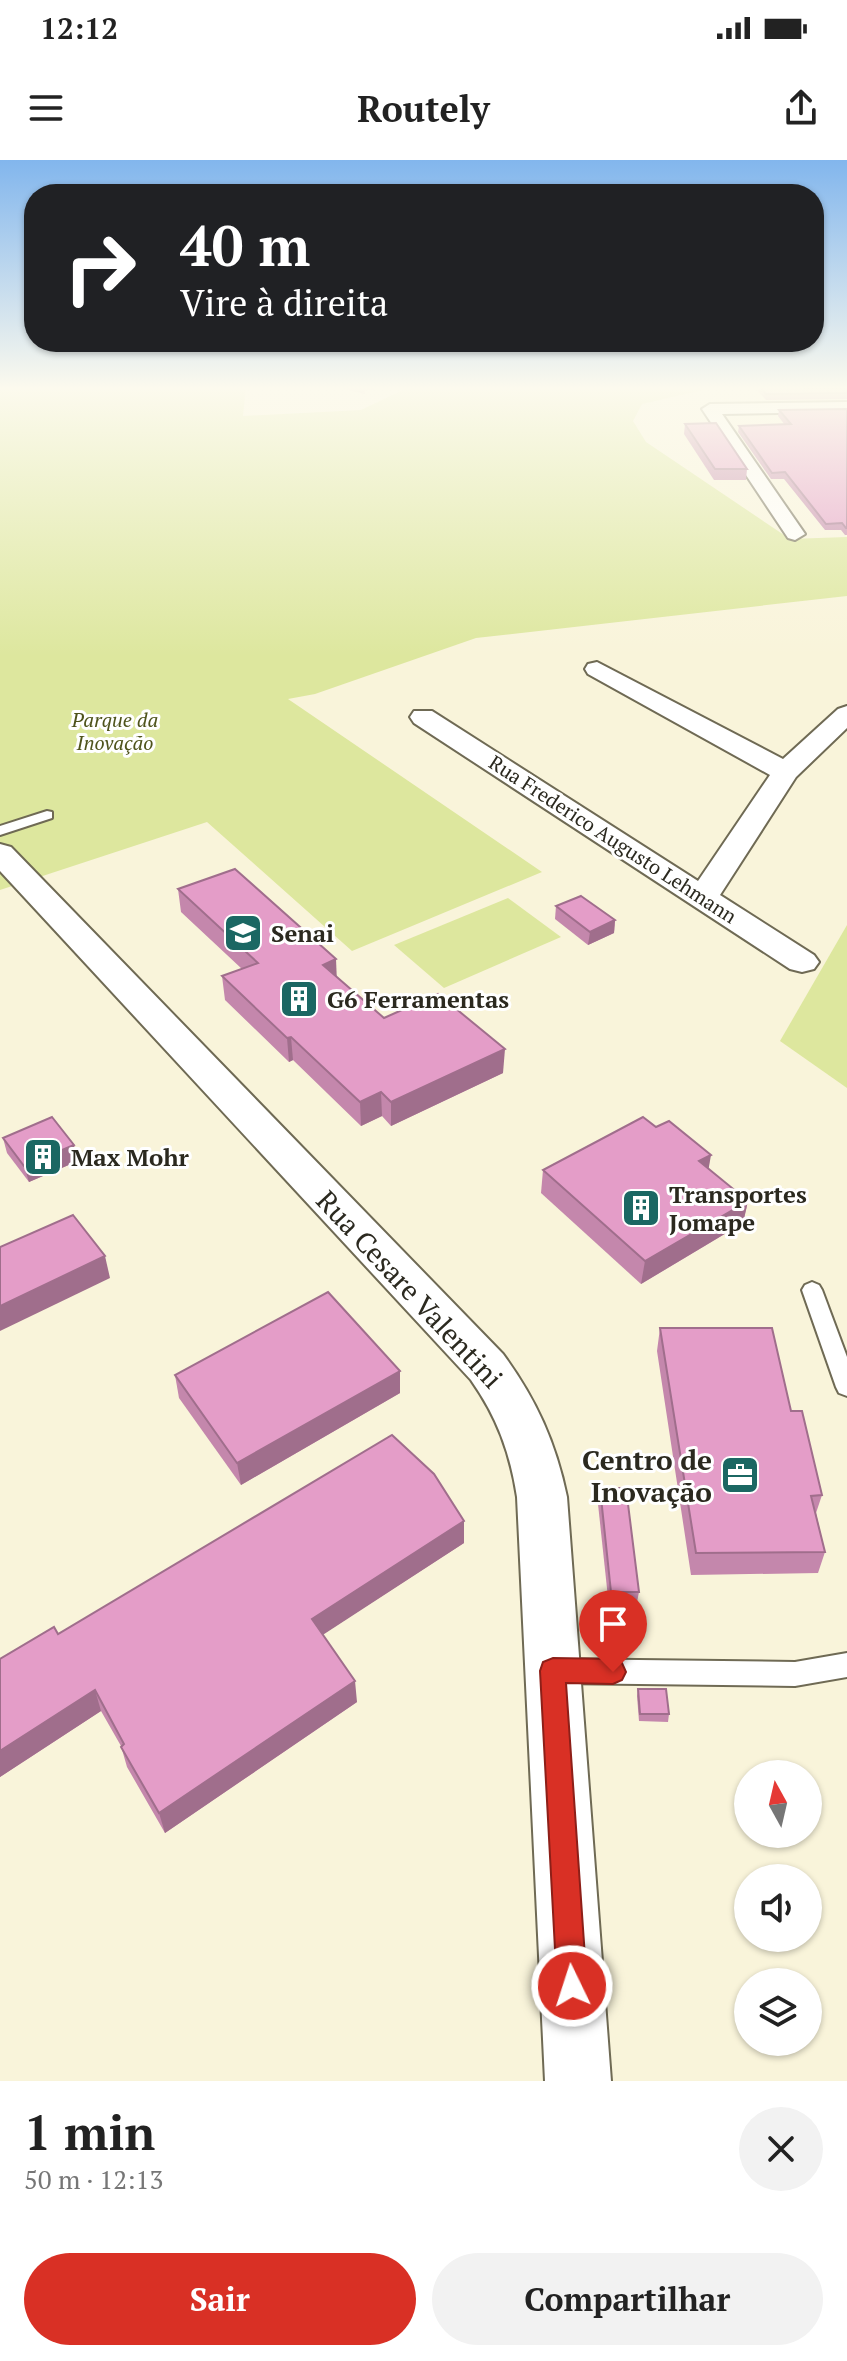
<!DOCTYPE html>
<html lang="pt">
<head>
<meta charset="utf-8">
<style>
  body { margin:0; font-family:"PT Serif",serif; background:#f2f2f2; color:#222; height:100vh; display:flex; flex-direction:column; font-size:30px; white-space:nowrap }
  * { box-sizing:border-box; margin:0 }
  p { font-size:26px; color:#767676 }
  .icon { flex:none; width:44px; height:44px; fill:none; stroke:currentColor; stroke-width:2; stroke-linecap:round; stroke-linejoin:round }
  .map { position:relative; height:1921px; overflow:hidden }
  .side { display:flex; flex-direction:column; background:#fff; flex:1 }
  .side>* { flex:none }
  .hud { position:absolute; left:24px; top:24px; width:800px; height:168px; border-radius:32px; box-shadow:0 2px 6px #0004; background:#202124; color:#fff; overflow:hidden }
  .needle { width:52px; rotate:352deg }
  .fabs { position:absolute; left:734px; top:1600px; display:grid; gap:16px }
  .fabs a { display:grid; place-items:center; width:88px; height:88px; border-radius:50%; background:#fff; box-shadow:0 2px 6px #0004; font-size:40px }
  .pin { position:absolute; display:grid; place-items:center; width:68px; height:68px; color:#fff; margin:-82px -34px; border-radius:50% 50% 50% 0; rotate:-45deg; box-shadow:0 0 8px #0007 }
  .pin .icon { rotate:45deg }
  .me { position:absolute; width:88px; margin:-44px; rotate:356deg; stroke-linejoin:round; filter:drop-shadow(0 0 6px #0008) }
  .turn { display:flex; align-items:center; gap:28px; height:168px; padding:0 24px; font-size:36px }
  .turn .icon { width:104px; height:104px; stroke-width:2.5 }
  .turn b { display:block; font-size:56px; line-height:68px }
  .round { display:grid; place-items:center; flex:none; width:84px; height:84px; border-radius:42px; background:#f2f2f2 }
  .headline { display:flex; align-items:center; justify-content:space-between; height:136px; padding:0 24px }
  h1 { font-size:48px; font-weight:700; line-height:60px }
  .cta { display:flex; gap:16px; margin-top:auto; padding:16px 24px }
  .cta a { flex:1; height:92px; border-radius:48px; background:#d93025; color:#fff; font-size:32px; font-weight:700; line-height:92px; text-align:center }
  .cta a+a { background:#f2f2f2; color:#222 }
  .status { display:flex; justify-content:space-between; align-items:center; height:56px; padding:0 40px; background:#fff; direction:ltr }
  .status svg { height:22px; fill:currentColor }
  header { display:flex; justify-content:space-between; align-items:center; height:104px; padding:0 24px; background:#fff; font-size:36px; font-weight:700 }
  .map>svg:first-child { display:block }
  .green { fill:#dde79e }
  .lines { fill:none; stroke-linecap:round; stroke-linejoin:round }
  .service-casing { stroke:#6f6a54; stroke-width:4 }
  .minor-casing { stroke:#6f6a54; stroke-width:4 }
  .service { fill:#fff; fill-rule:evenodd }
  .minor { fill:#fff; fill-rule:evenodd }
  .wall { fill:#c487ac }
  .shaded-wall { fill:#a06e8c }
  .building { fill:#e49dc8; stroke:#a06e8c; stroke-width:2 }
  .route { fill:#d93025; stroke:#8d1f18; stroke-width:2 }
  .labels { text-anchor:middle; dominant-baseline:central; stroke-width:6; stroke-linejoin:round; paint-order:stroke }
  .far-park-label { font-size:20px; font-style:italic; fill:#4e531b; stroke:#fff }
  .far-street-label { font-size:20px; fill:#2b291f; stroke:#fff }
  .poi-label { font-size:24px; font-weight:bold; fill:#2b291f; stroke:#fff; text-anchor:start }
  .near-street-label { font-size:28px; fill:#2b291f; stroke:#fff }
  .near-poi-label { font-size:28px; font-weight:bold; fill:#2b291f; stroke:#fff; text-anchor:end }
</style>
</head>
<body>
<div class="status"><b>12:12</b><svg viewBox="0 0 49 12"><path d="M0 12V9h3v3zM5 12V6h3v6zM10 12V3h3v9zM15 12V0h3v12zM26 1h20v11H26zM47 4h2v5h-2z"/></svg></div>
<header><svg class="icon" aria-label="menu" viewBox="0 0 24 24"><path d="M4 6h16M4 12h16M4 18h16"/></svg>Routely<svg class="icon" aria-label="share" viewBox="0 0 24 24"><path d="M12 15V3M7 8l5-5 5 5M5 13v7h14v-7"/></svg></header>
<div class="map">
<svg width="847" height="1921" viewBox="0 0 847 1921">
  <rect width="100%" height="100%" fill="#f9f4da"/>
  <g class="green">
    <polygon points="0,227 246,227 243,256 361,250 409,227 716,227 642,244 633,261 646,282 790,379 847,377 847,436 476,478 315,534 288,539 542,712 352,791 207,662 0,730"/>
    <polygon points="508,738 561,777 444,828 394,785"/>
    <polygon points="847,765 847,928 780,881"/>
  </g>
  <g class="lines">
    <g class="service-casing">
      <g id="service">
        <polygon points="47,651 52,652 52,658 0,675 0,666"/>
        <polygon points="812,1122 819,1125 822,1130 847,1197 847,1236 839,1233 836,1227 802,1130 805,1125"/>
        <polygon points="847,1493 847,1517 795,1526 555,1523 546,1520 542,1511 546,1502 555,1499 795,1502"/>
      </g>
    </g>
    <g class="minor-casing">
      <g id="minor">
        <polygon points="847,242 847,252 722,254 805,374 795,380 788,378 702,249 710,244"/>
        <polygon points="597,502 783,599 838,549 847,546 847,568 796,617 720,735 814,795 819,802 814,809 802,812 790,809 414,563 410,557 414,551 432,551 698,721 770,615 588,514 585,509 588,504"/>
        <path d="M0 684 11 687 503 1194C536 1239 556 1283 567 1337L611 1921H545L517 1337C510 1292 497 1257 471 1220L0 711Z"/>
      </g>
    </g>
    <use href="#service" class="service"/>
    <use href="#minor" class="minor"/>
  </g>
  <g class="wall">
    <polygon points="335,227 376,227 375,230 365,230 365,234"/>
    <polygon points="759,227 803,227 805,228 847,228 847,239 766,240 758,231"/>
    <polygon points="847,249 847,375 845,375 841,370 825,370 784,319 771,319 738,272 739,266 785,265 778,256 779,250"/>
    <polygon points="685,264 747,309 746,320 714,320 684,274"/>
    <polygon points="178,729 337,818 384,858 503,913 391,966 382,956 361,966 293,900 289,902 225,840 222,816 242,809 181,752"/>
    <polygon points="556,746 615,760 614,773 588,785 555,759"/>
    <polygon points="3,978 78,1001 29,1022 7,993"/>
    <polygon points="709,1009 748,1041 743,1063 641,1124 541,1033 543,1010"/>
    <polygon points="660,1168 791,1251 822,1335 816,1353 825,1392 818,1413 691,1415 657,1191"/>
    <polygon points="175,1215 400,1233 241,1325 179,1238"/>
    <polygon points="600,1328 639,1432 636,1447 609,1447 598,1344"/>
    <polygon points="464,1361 464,1383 323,1474 357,1542 165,1673 127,1607 121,1586 101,1551 0,1617 0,1499 58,1474"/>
    <polygon points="638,1529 669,1554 668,1562 639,1561 637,1536"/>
  </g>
  <g class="shaded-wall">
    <polygon points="615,760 614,773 588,785 590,772"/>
    <polygon points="336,799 337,823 323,805"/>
    <polygon points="291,877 293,900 289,902 287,878"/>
    <polygon points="505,889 503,913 391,966 391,942"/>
    <polygon points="381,932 382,956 361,966 360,942"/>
    <polygon points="74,985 78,1001 29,1022 24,1006"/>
    <polygon points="711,995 707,1018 699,1001"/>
    <polygon points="748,1041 743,1063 641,1124 645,1101"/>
    <polygon points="105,1096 110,1118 0,1171 0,1146"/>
    <polygon points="400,1211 400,1233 241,1325 237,1303"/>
    <polygon points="464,1361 464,1383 315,1480 312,1459"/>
    <polygon points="355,1521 357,1542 165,1673 159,1653"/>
    <polygon points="95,1530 101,1551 0,1617 0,1591"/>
  </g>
  <g class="building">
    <polygon points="760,227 803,227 805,228 847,228 847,233 766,234"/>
    <polygon points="847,249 847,368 846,368 842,363 826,364 785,312 772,313 739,266 791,264 779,250"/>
    <polygon points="716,263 747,309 715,309 685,264"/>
    <polygon points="235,709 336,799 323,805 384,858 438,834 505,889 391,942 381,932 360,942 291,877 287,878 222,816 258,803 178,729"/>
    <polygon points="581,736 615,760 590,772 556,746"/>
    <polygon points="52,957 74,985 24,1006 3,978"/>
    <polygon points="643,957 656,967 669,961 711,995 699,1001 748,1041 645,1101 543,1010"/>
    <polygon points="73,1055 105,1096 0,1146 0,1087"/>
    <polygon points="328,1132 400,1211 237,1303 175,1215"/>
    <polygon points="660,1168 772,1168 791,1251 802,1251 822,1335 811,1336 825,1392 696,1393"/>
    <polygon points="392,1275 434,1314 464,1361 312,1459 355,1521 159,1653 121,1587 124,1584 95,1530 0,1591 0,1499 54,1467 58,1474"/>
    <polygon points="600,1328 626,1328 639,1432 611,1432"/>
    <polygon points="638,1529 666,1529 669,1554 640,1554"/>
  </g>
  <linearGradient id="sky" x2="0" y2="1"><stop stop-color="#82b6ed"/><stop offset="0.46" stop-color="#fcfaee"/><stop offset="1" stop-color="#fcfaee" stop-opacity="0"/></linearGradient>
  <rect width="847" height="496" fill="url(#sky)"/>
  <polygon class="route" points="553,1498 613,1499 622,1503 626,1512 622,1520 613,1524 566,1523 587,1826 583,1837 572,1842 561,1837 557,1826 540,1511 543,1502"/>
  <defs>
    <g id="school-square" transform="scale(2)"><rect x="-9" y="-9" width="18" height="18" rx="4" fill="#1b6763" stroke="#fff"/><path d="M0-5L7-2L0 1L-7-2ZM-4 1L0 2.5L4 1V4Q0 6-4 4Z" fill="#fff"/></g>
    <g id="building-square" transform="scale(2)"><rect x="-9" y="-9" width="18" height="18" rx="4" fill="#1b6763" stroke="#fff"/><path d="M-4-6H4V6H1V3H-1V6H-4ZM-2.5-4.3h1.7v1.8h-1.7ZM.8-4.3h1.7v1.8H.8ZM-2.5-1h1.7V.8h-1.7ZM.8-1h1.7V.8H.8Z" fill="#fff"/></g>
    <g id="office-square" transform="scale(2)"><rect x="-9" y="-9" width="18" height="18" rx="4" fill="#1b6763" stroke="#fff"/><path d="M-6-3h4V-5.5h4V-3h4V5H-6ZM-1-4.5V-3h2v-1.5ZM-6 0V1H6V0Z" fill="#fff"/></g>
  </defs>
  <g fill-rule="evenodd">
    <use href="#school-square" x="243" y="773"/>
    <use href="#building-square" x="299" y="839"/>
    <use href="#building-square" x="43" y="997"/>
    <use href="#building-square" x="641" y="1048"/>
    <use href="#office-square" x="740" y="1315"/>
  </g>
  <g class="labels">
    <g class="far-park-label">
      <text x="115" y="559">Parque da<tspan x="115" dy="23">Inovação</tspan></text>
    </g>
    <g class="far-street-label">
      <text transform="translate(613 679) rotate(33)">Rua Frederico Augusto Lehmann</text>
    </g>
    <g class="poi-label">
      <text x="271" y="773">Senai</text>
      <text x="327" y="839">G6 Ferramentas</text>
      <text x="71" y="997">Max Mohr</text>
      <text x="669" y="1034">Transportes<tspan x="669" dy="28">Jomape</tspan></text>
    </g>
    <g class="near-street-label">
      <text transform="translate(410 1129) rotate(47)">Rua Cesare Valentini</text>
    </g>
    <g class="near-poi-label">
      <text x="712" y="1299">Centro de<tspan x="712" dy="32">Inovação</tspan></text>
    </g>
  </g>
</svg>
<div class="fabs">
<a><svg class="needle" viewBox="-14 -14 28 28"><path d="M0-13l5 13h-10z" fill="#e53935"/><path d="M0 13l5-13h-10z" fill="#767676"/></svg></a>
<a><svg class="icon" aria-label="sound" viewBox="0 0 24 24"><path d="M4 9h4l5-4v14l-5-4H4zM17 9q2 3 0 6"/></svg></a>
<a><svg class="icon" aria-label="layers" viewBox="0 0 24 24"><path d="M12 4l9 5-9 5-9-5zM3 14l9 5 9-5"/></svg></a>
</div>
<div class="pin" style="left:613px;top:1512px;background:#d93025"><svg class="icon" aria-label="arrive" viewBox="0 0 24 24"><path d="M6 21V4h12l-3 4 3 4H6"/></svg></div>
<svg class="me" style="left:572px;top:1826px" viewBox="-20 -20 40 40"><circle r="17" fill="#d93025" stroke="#fff" stroke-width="3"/><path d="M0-11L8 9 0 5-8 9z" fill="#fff"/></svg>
<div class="hud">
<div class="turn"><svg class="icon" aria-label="right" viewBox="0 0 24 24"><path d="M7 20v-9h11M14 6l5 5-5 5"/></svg><div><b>40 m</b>Vire à direita</div></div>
</div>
</div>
<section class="side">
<div class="headline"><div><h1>1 min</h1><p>50 m · 12:13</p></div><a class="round"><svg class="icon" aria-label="close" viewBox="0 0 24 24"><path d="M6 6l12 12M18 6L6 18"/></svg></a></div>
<div class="cta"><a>Sair</a><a>Compartilhar</a></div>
</section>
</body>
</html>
